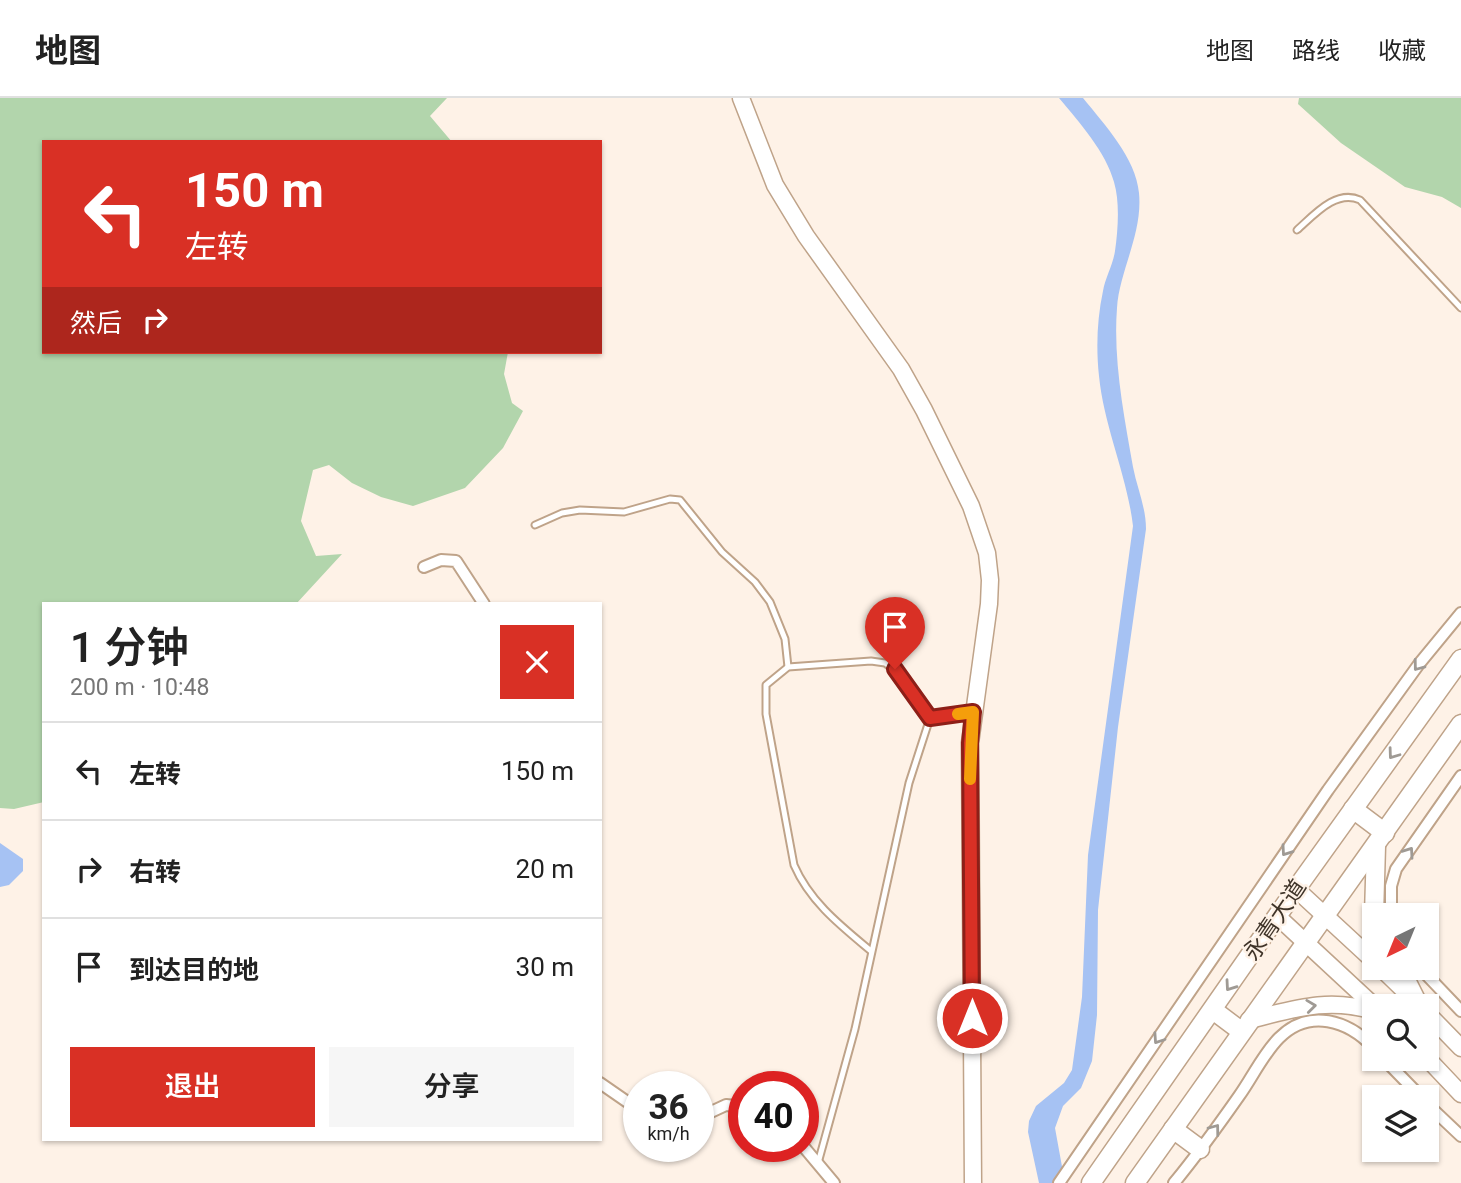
<!DOCTYPE html>
<html lang="zh">
<head>
<meta charset="utf-8">
<style>
  body { margin:0; font-family:Roboto,"Noto Sans SC",sans-serif; background:#f6f6f6; color:#222; height:100vh; display:flex; flex-direction:column; font-size:26px; white-space:nowrap }
  * { box-sizing:border-box; margin:0 }
  p { font-size:23px; color:#767676 }
  .icon { flex:none; width:38px; height:38px; fill:none; stroke:currentColor; stroke-width:2; stroke-linecap:round; stroke-linejoin:round }
  .map { position:relative; flex:1; overflow:hidden }
  .panel { position:absolute; left:42px; top:504px; width:560px; height:539px; display:flex; flex-direction:column; background:#fff; border-radius:0px; box-shadow:0 2px 5px #0004 }
  .panel>* { flex:none }
  .hud { position:absolute; left:42px; top:42px; width:560px; height:214px; border-radius:0px; box-shadow:0 2px 5px #0004; background:#d93025; color:#fff; overflow:hidden }
  .needle { width:46px; rotate:223deg }
  .buttons { position:absolute; left:1362px; top:805px; display:grid; gap:14px }
  .buttons a { display:grid; place-items:center; width:77px; height:77px; border-radius:0px; background:#fff; box-shadow:0 2px 5px #0004; font-size:35px }
  .speed { position:absolute; left:623px; top:973px; display:flex; gap:14px; font-size:35px; font-weight:700; text-align:center }
  .speed>* { display:grid; place-content:center; width:91px; height:91px; border-radius:50%; background:#fff; box-shadow:0 2px 5px #0004; line-height:1 }
  .speed small { font-size:18px; font-weight:400 }
  .speed .limit { border:10px solid #d22; background:#fff; color:#111 }
  .pin { position:absolute; display:grid; place-items:center; width:60px; height:60px; color:#fff; margin:-72px -30px; border-radius:50% 50% 50% 0; rotate:-45deg; box-shadow:0 0 7px #0007 }
  .pin .icon { rotate:45deg }
  .me { position:absolute; width:77px; margin:-38px; rotate:0deg; stroke-linejoin:round; filter:drop-shadow(0 0 5px #0008) }
  .turn { display:flex; align-items:center; gap:24px; height:147px; padding:0 28px; font-size:32px }
  .turn .icon { width:91px; height:91px; stroke-width:2.5 }
  .turn b { display:block; font-size:49px; line-height:60px }
  .then { display:flex; align-items:center; height:66px; padding:0 28px; background:#0003; gap:14px; font-size:26px }
  .round { display:grid; place-items:center; flex:none; width:74px; height:74px; border-radius:0px; background:#f6f6f6 }
  .summary { display:flex; align-items:center; justify-content:space-between; height:119px; padding:0 28px }
  h1 { font-size:42px; font-weight:600; line-height:52px }
  .cta { display:flex; gap:14px; margin-top:auto; padding:14px 28px }
  .cta a { flex:1; height:80px; border-radius:0px; background:#d93025; color:#fff; font-size:28px; font-weight:600; line-height:80px; text-align:center }
  .cta a+a { background:#f6f6f6; color:#222 }
  ul { padding:0; list-style:none }
  li { display:flex; align-items:center; gap:21px; height:98px; padding:0 28px; border-top:2px solid #e0e0e0 }
  li div { flex:1 }
  li b { display:block; font-size:26px }
  li em { font-style:normal }
  header { display:flex; align-items:center; gap:42px; box-sizing:border-box; height:98px; padding:0 35px; background:#fff; border-bottom:2px solid #e0e0e0 }
  header strong { font-size:33px }
  nav { display:flex; gap:38px; margin-inline-start:auto; font-size:24px }
  .map>svg:first-child { display:block }
  .green { fill:#b2d5ac }
  .water { fill:#a6c2f3 }
  .lines { fill:none; stroke-linecap:round; stroke-linejoin:round }
  .lane-casing { stroke:#bfa389; stroke-width:9 }
  .street-casing { stroke:#bfa389; stroke-width:14 }
  .secondary-casing { stroke:#bfa389; stroke-width:19 }
  .primary-casing { stroke:#bfa389; stroke-width:21 }
  .lane { stroke:#fff; stroke-width:5 }
  .street { stroke:#fff; stroke-width:10 }
  .secondary { stroke:#fff; stroke-width:16 }
  .primary { stroke:#fff; stroke-width:18 }
  .oneway { stroke:#9f9a94 }
  .route-casing { stroke:#8d1f18; stroke-width:18 }
  .route { stroke:#d93025; stroke-width:12 }
  .slow { stroke:#f59e0b; stroke-width:12 }
  .labels { text-anchor:middle; dominant-baseline:central; stroke-width:5; stroke-linejoin:round; paint-order:stroke }
  .street-label { font-size:23px; fill:#3f3429; stroke:#fef2e7 }
</style>
</head>
<body>
<header>
<strong>地图</strong>
<nav><a>地图</a><a>路线</a><a>收藏</a></nav>
</header>
<div class="map">
<svg width="1461" height="1085" viewBox="0 0 1461 1085">
  <rect width="100%" height="100%" fill="#fef2e7"/>
  <g class="green">
    <polygon points="0,0 447,0 430,18 452,44 44,44 44,254 508,254 504,276 512,305 523,313 503,350 465,390 413,408 381,399 352,385 329,367 313,372 301,423 316,458 342,456 296,506 44,506 44,704 14,711 0,710"/>
    <polygon points="1299,0 1461,0 1461,110 1442,99 1405,89 1341,45 1298,6"/>
  </g>
  <g class="water">
    <path d="M1059 0H1083C1104 26 1136 60 1139 95 1143 135 1119 174 1117 210 1113 262 1124 318 1133 369 1137 390 1146 409 1146 431L1118 629 1098 812 1097 917 1092 963 1081 990 1063 1008 1055 1030 1065 1085H1039L1028 1034 1029 1023 1036 1008 1064 985 1072 972 1082 899 1088 757 1133 428C1127 377 1104 329 1099 278 1096 250 1097 221 1103 193 1105 180 1113 167 1115 153 1118 132 1120 104 1114 84 1106 54 1079 24 1059 0Z"/>
    <polygon points="0,745 23,761 23,773 9,787 0,789"/>
  </g>
  <g class="lines">
    <g class="lane-casing">
      <g id="lane">
        <path d="M1297 132C1314 117 1336 91 1360 102L1461 210"/>
        <polyline points="535,427 562,415 580,412 624,414 670,401 680,402 722,454 755,484 770,504 785,541 788,569"/>
        <path d="M871 853C841 828 810 804 794 767L766 616V587L788 569 871 563 885 565 900 576 909 594 930 620"/>
        <polyline points="818,1065 855,931 909,685 930,620 971,614"/>
      </g>
    </g>
    <g class="street-casing">
      <g id="street">
        <polyline points="424,469 441,462 456,463 484,506"/>
        <polyline points="1391,817 1391,788 1396,771 1461,678"/>
        <polyline points="1420,870 1461,913"/>
        <polyline points="1384,961 1421,999"/>
        <polyline points="600,985 639,1012"/>
        <polyline points="1426,1005 1461,1038"/>
        <polyline points="698,1020 726,1007 744,1009"/>
        <polyline points="803,1048 834,1085"/>
        <polyline points="1059,1085 1328,692 1419,566 1461,515"/>
        <path d="M1174 1085C1197 1057 1218 1028 1239 998 1252 980 1263 956 1279 940 1309 910 1348 922 1374 950"/>
      </g>
    </g>
    <g class="secondary-casing">
      <g id="secondary">
        <polyline points="741,0 775,87 806,138 901,271 924,312 971,408 987,455 990,482 989,506 970,645 973,1085"/>
        <polyline points="1296,791 1374,863"/>
        <polyline points="1277,818 1374,908"/>
        <polyline points="1381,870 1414,902"/>
        <polyline points="1426,914 1461,950"/>
        <path d="M1249 922C1294 911 1328 899 1374 913"/>
        <polyline points="1426,959 1461,996"/>
      </g>
    </g>
    <g class="primary-casing">
      <g id="primary">
        <polyline points="1353,711 1385,735"/>
        <polyline points="1374,817 1376,748"/>
        <polyline points="1400,870 1418,906"/>
        <polyline points="1213,912 1241,933"/>
        <polyline points="1173,1031 1200,1051"/>
        <polyline points="1091,1085 1296,791 1461,561"/>
        <polyline points="1135,1085 1461,626"/>
      </g>
    </g>
    <use href="#lane" class="lane"/>
    <use href="#street" class="street"/>
    <use href="#secondary" class="secondary"/>
    <use href="#primary" class="primary"/>
  </g>
  <defs><path id="oneway-chevron" d="M-2-3.5L2.5 0L-2 3.5" fill="none" stroke-width="1.6" stroke-linecap="round" stroke-linejoin="round" transform="scale(1.75)"/></defs>
  <g class="oneway">
    <use href="#oneway-chevron" transform="translate(1418 568) rotate(127)"/>
    <use href="#oneway-chevron" transform="translate(1393 656) rotate(126)"/>
    <use href="#oneway-chevron" transform="translate(1286 753) rotate(125)"/>
    <use href="#oneway-chevron" transform="translate(1409 754) rotate(-55)"/>
    <use href="#oneway-chevron" transform="translate(1230 888) rotate(125)"/>
    <use href="#oneway-chevron" transform="translate(1311 908) rotate(-7)"/>
    <use href="#oneway-chevron" transform="translate(1158 941) rotate(124)"/>
    <use href="#oneway-chevron" transform="translate(1215 1031) rotate(-53)"/>
  </g>
  <g class="lines">
    <g class="route-casing">
      <polyline id="route" points="895,571 930,620 973,614 970,645 972,920"/>
    </g>
    <use href="#route" class="route"/>
    <polyline class="slow" points="958,616 973,614 970,681"/>
  </g>
  <g class="labels">
    <g class="street-label">
      <text transform="translate(1275 822) rotate(-56)">永青大道</text>
    </g>
  </g>
</svg>
<div class="buttons">
<a><svg class="needle" viewBox="-14 -14 28 28"><path d="M0-13l5 13h-10z" fill="#e53935"/><path d="M0 13l5-13h-10z" fill="#767676"/></svg></a>
<a><svg class="icon" aria-label="search" viewBox="0 0 24 24"><circle cx="10" cy="10" r="6"/><path d="M15 15l6 6"/></svg></a>
<a><svg class="icon" aria-label="layers" viewBox="0 0 24 24"><path d="M12 4l9 5-9 5-9-5zM3 14l9 5 9-5"/></svg></a>
</div>
<div class="speed"><div>36<small>km/h</small></div><div class="limit">40</div></div>
<div class="pin" style="left:895px;top:571px;background:#d93025"><svg class="icon" aria-label="arrive" viewBox="0 0 24 24"><path d="M6 21V4h12l-3 4 3 4H6"/></svg></div>
<svg class="me" style="left:972px;top:920px" viewBox="-20 -20 40 40"><circle r="17" fill="#d93025" stroke="#fff" stroke-width="3"/><path d="M0-11L8 9 0 5-8 9z" fill="#fff"/></svg>
<div class="hud">
<div class="turn"><svg class="icon" aria-label="left" viewBox="0 0 24 24"><path d="M17 20v-9H6M10 6l-5 5 5 5"/></svg><div><b>150 m</b>左转</div></div>
<div class="then">然后<svg class="icon" aria-label="right" viewBox="0 0 24 24"><path d="M7 20v-9h11M14 6l5 5-5 5"/></svg></div>
</div>
<section class="panel">
<div class="summary"><div><h1>1 分钟</h1><p>200 m · 10:48</p></div><a class="round" style="background:#d93025;color:#fff"><svg class="icon" aria-label="close" viewBox="0 0 24 24"><path d="M6 6l12 12M18 6L6 18"/></svg></a></div>
<ul>
<li><svg class="icon" aria-label="left" viewBox="0 0 24 24"><path d="M17 20v-9H6M10 6l-5 5 5 5"/></svg><div><b>左转</b></div><em>150 m</em></li>
<li><svg class="icon" aria-label="right" viewBox="0 0 24 24"><path d="M7 20v-9h11M14 6l5 5-5 5"/></svg><div><b>右转</b></div><em>20 m</em></li>
<li><svg class="icon" aria-label="arrive" viewBox="0 0 24 24"><path d="M6 21V4h12l-3 4 3 4H6"/></svg><div><b>到达目的地</b></div><em>30 m</em></li>
</ul>
<div class="cta"><a>退出</a><a>分享</a></div>
</section>
</div>
</body>
</html>
